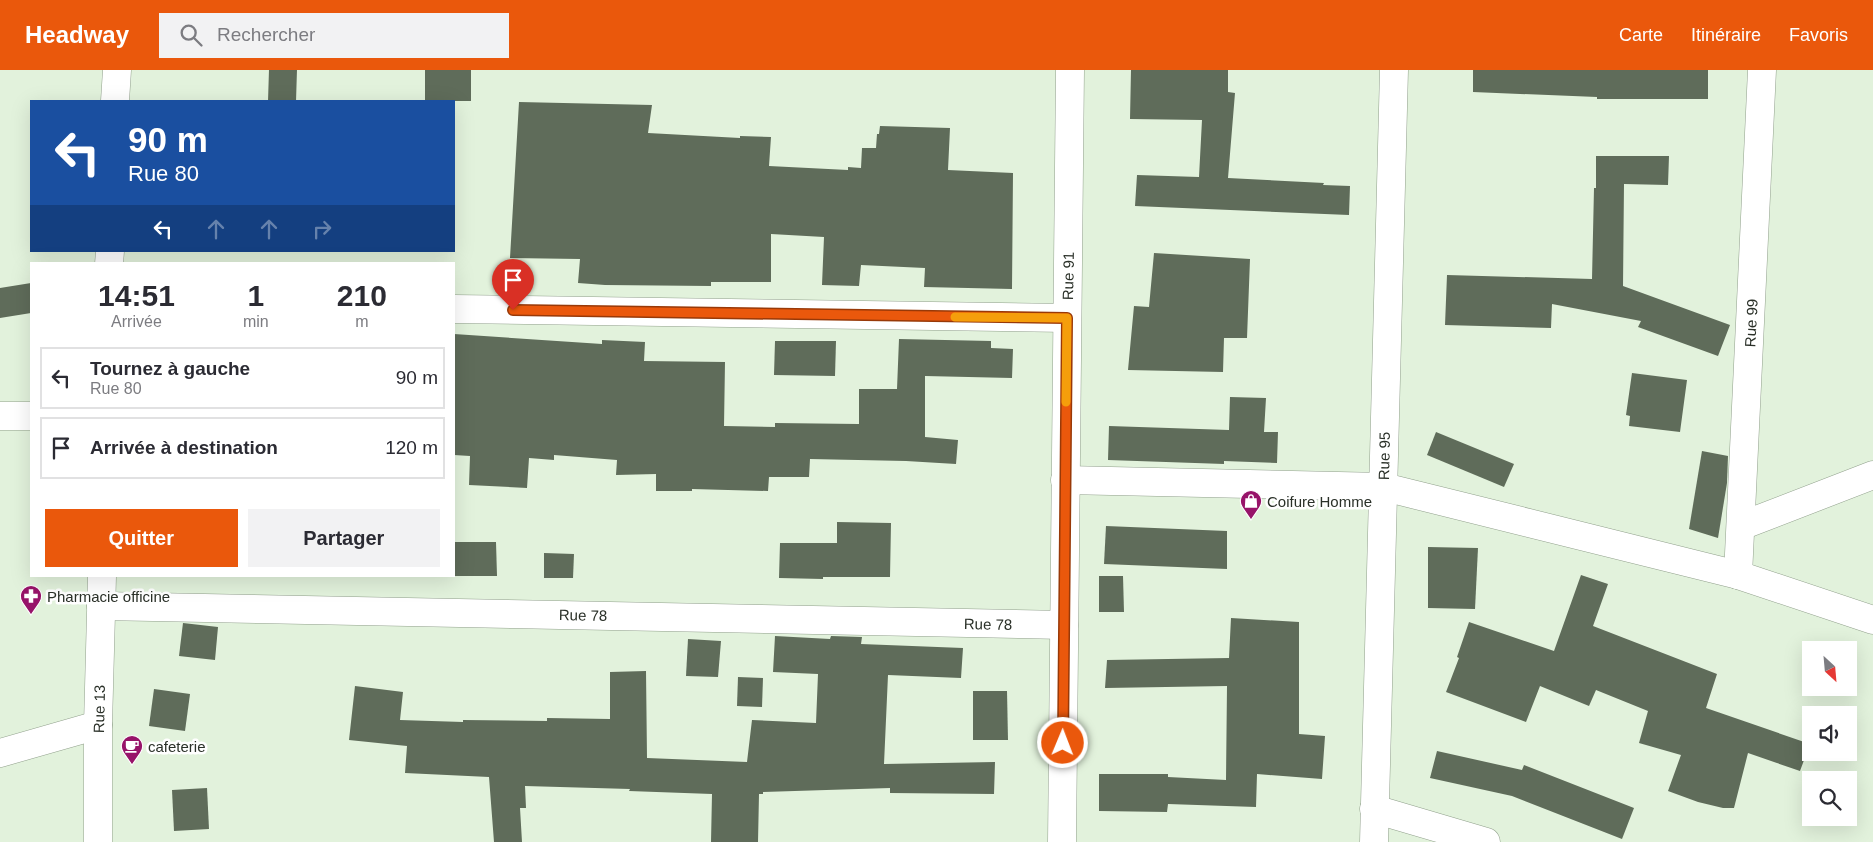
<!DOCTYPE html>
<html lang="fr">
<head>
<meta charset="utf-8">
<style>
  body { margin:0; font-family:Helvetica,sans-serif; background:#f2f2f3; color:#2b2b33; height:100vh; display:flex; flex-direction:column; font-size:19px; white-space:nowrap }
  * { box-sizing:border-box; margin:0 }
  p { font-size:16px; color:#7c7c81 }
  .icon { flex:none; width:28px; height:28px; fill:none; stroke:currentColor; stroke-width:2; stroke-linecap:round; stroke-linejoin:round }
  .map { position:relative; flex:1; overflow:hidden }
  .sheet { position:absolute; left:30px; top:192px; width:425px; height:315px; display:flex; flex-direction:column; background:#fff; border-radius:0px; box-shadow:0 5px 20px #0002 }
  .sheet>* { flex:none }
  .top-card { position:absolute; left:30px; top:30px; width:425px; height:152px; border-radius:0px; box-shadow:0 5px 20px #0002; background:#1a4fa0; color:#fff; overflow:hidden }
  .needle { width:32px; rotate:154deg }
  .tools { position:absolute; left:1802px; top:571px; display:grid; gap:10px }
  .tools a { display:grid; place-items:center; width:55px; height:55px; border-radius:0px; background:#fff; box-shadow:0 5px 20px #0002; font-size:25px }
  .pin { position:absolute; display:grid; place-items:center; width:42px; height:42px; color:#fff; margin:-51px -21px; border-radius:50% 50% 50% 0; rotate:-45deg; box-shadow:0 0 5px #0007 }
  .pin .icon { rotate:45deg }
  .me { position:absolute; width:55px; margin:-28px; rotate:1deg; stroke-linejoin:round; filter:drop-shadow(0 0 4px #0008) }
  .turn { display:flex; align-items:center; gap:18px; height:105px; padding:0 15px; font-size:22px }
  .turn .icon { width:65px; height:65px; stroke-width:2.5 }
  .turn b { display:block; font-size:35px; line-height:42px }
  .lanes { display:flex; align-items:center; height:48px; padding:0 15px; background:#0003; justify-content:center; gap:25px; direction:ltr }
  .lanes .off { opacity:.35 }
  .eta { display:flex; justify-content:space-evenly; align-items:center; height:85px; text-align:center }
  .eta b { font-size:30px; font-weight:600; line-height:35px }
  .action { display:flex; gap:10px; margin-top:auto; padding:10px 15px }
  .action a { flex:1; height:58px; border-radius:0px; background:#ea580c; color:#fff; font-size:20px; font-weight:600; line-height:58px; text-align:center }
  .action a+a { background:#f2f2f3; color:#2b2b33 }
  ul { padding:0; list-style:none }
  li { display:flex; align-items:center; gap:15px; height:62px; margin:0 10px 8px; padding:0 5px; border:2px solid #e1e1e2; border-radius:0px }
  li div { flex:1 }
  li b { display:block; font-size:19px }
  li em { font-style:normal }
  header { display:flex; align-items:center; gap:30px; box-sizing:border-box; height:70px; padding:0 25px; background:#ea580c; color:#fff }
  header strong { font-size:24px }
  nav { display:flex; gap:28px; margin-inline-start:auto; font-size:18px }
  .search { width:350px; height:45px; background:#f2f2f3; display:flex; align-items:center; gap:12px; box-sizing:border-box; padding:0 18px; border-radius:0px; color:#7c7c81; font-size:19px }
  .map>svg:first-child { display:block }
  .building { fill:#5f6c5a }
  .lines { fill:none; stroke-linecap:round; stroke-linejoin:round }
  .minor-casing { stroke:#91a08c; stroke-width:29 }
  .tertiary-casing { stroke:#91a08c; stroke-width:29 }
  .minor { stroke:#fff; stroke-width:28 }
  .tertiary { stroke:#fff; stroke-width:28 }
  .route-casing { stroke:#983908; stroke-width:12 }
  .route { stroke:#ea580c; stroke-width:9 }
  .slow { stroke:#f59e0b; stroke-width:9 }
  .labels { text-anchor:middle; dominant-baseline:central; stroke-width:5; stroke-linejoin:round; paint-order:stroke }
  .street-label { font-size:15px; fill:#2a3028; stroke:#fff }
  .poi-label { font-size:15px; fill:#2a3028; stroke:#fff; text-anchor:start }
</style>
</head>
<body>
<header>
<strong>Headway</strong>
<div class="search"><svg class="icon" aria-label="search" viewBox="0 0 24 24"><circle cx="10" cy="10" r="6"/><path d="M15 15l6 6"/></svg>Rechercher</div>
<nav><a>Carte</a><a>Itinéraire</a><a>Favoris</a></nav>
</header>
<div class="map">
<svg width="1873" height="772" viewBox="0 0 1873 772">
  <rect width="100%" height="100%" fill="#e2f2dc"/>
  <g class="building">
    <polygon points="269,0 297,0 296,31 268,31"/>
    <rect x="425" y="0" width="46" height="31"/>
    <polygon points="1131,0 1228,0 1228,22 1235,23 1228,108 1324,113 1323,115 1350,116 1349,145 1135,136 1137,105 1199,107 1202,50 1130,49"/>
    <polygon points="1473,0 1708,0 1708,29 1597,29 1597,27 1473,22"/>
    <polygon points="519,32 652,35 648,63 740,68 740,66 771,67 769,96 848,100 848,97 861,98 862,78 876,78 877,64 879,64 880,56 950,58 948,100 1013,103 1012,219 924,217 925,198 861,195 859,216 822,215 824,167 771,164 771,212 711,212 711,216 605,215 578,213 580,189 510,188"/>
    <polygon points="1596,86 1669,86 1668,115 1624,114 1623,216 1730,255 1718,286 1638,257 1641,251 1552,234 1551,258 1445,255 1447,205 1592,209 1594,118 1596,118"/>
    <polygon points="1154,183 1250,189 1247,268 1224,268 1223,302 1128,300 1134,236 1149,237"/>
    <polygon points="31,213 31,243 0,248 0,218"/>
    <polygon points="454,264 602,274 602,270 645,272 644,291 725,292 724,356 775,357 775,353 859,354 859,319 897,319 899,269 991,271 991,278 1013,279 1012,308 925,306 925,367 958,370 956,394 906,391 810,389 809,407 769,407 768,421 692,419 692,421 656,421 656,404 616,405 617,390 554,385 554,390 529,388 527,418 469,415 470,386 454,385"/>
    <polygon points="775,271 836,271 835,306 774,305"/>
    <polygon points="1632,303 1687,310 1680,362 1629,356 1630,346 1626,345"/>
    <polygon points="1230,327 1266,328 1264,362 1278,362 1277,393 1224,391 1224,394 1108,390 1109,356 1229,360"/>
    <polygon points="1436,362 1514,394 1504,417 1427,385"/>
    <polygon points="1702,381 1728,386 1727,413 1718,468 1689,459"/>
    <polygon points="837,452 891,453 890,507 823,507 823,509 779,508 780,473 837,473"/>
    <polygon points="1106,456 1227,461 1227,499 1104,494"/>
    <polygon points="454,472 496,472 497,506 454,506"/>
    <polygon points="1428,477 1478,478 1475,539 1428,538"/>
    <polygon points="544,483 574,484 573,508 544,508"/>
    <polygon points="1581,505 1608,514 1593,556 1717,604 1706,638 1810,674 1800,701 1748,683 1734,738 1723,738 1698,732 1668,721 1681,685 1639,673 1648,641 1596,620 1589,636 1540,616 1526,652 1446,622 1459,588 1457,587 1469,552 1554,581"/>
    <polygon points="1099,506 1123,506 1124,542 1099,542"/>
    <polygon points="1231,548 1299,552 1299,664 1325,666 1322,709 1257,704 1256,737 1168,734 1167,742 1099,741 1099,704 1168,704 1168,707 1226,710 1227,616 1105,618 1107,590 1229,588"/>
    <polygon points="183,553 218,557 215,590 179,586"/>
    <polygon points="775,566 830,569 831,566 862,567 861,574 963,578 961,608 888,605 884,694 995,692 994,724 890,723 890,718 763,722 763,724 759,724 758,772 711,772 712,724 629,721 630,719 525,716 526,738 520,738 522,772 494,772 489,707 405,703 407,676 349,670 355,616 403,622 400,650 463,652 463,650 547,651 547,648 610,649 610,602 646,601 647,688 747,692 752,650 816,653 818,604 773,602"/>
    <polygon points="688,569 721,571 718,607 686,606"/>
    <polygon points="738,607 763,608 762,637 737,636"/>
    <polygon points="154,619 190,624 185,661 149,656"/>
    <polygon points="973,621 1007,621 1008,670 973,670"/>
    <polygon points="1437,681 1522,700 1524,695 1634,738 1622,769 1512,726 1430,708"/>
    <polygon points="207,718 209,759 174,761 172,720"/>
  </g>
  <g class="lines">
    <g class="minor-casing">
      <g id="minor">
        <polyline points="454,239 1067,248"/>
        <polyline points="0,346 31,346"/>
        <polyline points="1065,410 1384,417 1738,505 1873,550"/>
        <polyline points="1741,456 1873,405"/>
        <polyline points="1738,505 1762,0"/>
        <polyline points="101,536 1064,555"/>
        <polyline points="0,683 98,655"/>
        <polyline points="1374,739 1486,772"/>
        <polyline points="1062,772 1070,0"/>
        <polyline points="1374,772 1394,0"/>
      </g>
    </g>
    <g class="tertiary-casing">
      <g id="tertiary">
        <polyline points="115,31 117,0"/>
        <polyline points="109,194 110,181"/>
        <polyline points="98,772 98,655 102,506"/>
      </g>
    </g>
    <use href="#minor" class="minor"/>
    <use href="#tertiary" class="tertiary"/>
  </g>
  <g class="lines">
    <g class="route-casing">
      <polyline id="route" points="513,240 1067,248 1063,673"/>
    </g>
    <use href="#route" class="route"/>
    <polyline class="slow" points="955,247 1067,248 1066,332"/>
  </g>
  <defs>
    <g id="shop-pin" transform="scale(1.125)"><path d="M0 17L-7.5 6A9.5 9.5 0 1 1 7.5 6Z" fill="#971369" stroke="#fff"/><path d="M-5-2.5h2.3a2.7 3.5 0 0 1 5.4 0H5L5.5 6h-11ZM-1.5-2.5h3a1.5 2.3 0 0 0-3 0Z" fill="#fff"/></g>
    <g id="pharmacy-pin" transform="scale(1.125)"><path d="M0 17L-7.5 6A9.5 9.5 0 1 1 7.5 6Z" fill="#971369" stroke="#fff"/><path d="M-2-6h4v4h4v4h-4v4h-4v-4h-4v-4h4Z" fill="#fff"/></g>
    <g id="cafe-pin" transform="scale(1.125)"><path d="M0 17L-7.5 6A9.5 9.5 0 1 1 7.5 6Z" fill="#971369" stroke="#fff"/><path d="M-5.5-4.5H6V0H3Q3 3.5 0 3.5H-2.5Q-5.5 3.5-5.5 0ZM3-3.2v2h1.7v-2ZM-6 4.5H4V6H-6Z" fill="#fff"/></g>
  </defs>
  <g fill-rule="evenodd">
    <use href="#shop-pin" x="1251" y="431"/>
    <use href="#pharmacy-pin" x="31" y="526"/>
    <use href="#cafe-pin" x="132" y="676"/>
  </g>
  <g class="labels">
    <g class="street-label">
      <text transform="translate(1068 206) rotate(-89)">Rue 91</text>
      <text transform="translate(1751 253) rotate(-87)">Rue 99</text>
      <text transform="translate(1384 386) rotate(-89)">Rue 95</text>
      <text transform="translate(583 545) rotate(1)">Rue 78</text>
      <text transform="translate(988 554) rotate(1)">Rue 78</text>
      <text transform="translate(99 639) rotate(-89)">Rue 13</text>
    </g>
    <g class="poi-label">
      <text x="1267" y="431">Coifure Homme</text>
      <text x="47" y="526">Pharmacie officine</text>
      <text x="148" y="676">cafeterie</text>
    </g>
  </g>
</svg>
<div class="tools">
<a><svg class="needle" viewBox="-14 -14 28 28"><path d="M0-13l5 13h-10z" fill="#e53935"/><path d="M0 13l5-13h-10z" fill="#7c7c81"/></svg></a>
<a><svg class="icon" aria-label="sound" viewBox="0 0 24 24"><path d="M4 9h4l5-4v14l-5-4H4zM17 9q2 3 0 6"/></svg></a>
<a><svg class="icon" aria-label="search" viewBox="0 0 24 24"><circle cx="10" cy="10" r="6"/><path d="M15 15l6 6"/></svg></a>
</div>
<div class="pin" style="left:513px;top:240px;background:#d93025"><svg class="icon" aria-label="arrive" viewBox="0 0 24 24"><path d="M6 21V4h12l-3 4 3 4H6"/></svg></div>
<svg class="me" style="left:1063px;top:673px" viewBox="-20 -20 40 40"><circle r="17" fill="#ea580c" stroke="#fff" stroke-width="3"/><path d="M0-11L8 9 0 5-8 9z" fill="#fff"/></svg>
<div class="top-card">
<div class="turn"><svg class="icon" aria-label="left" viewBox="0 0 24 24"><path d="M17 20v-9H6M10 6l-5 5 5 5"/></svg><div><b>90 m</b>Rue 80</div></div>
<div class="lanes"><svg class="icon" aria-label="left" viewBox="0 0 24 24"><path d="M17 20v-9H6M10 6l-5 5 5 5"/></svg><svg class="icon off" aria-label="ahead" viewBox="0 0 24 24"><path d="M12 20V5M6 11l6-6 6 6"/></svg><svg class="icon off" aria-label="ahead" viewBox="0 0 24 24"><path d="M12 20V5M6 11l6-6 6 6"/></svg><svg class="icon off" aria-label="right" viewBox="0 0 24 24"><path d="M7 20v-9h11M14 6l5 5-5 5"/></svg></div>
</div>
<section class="sheet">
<div class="eta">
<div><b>14:51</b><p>Arrivée</p></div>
<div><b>1</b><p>min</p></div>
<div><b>210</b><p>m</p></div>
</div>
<ul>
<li><svg class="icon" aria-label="left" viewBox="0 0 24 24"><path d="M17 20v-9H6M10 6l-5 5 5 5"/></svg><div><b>Tournez à gauche</b><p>Rue 80</p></div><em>90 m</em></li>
<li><svg class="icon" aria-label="arrive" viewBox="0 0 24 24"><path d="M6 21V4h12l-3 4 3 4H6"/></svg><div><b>Arrivée à destination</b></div><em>120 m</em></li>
</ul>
<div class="action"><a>Quitter</a><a>Partager</a></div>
</section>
</div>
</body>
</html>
